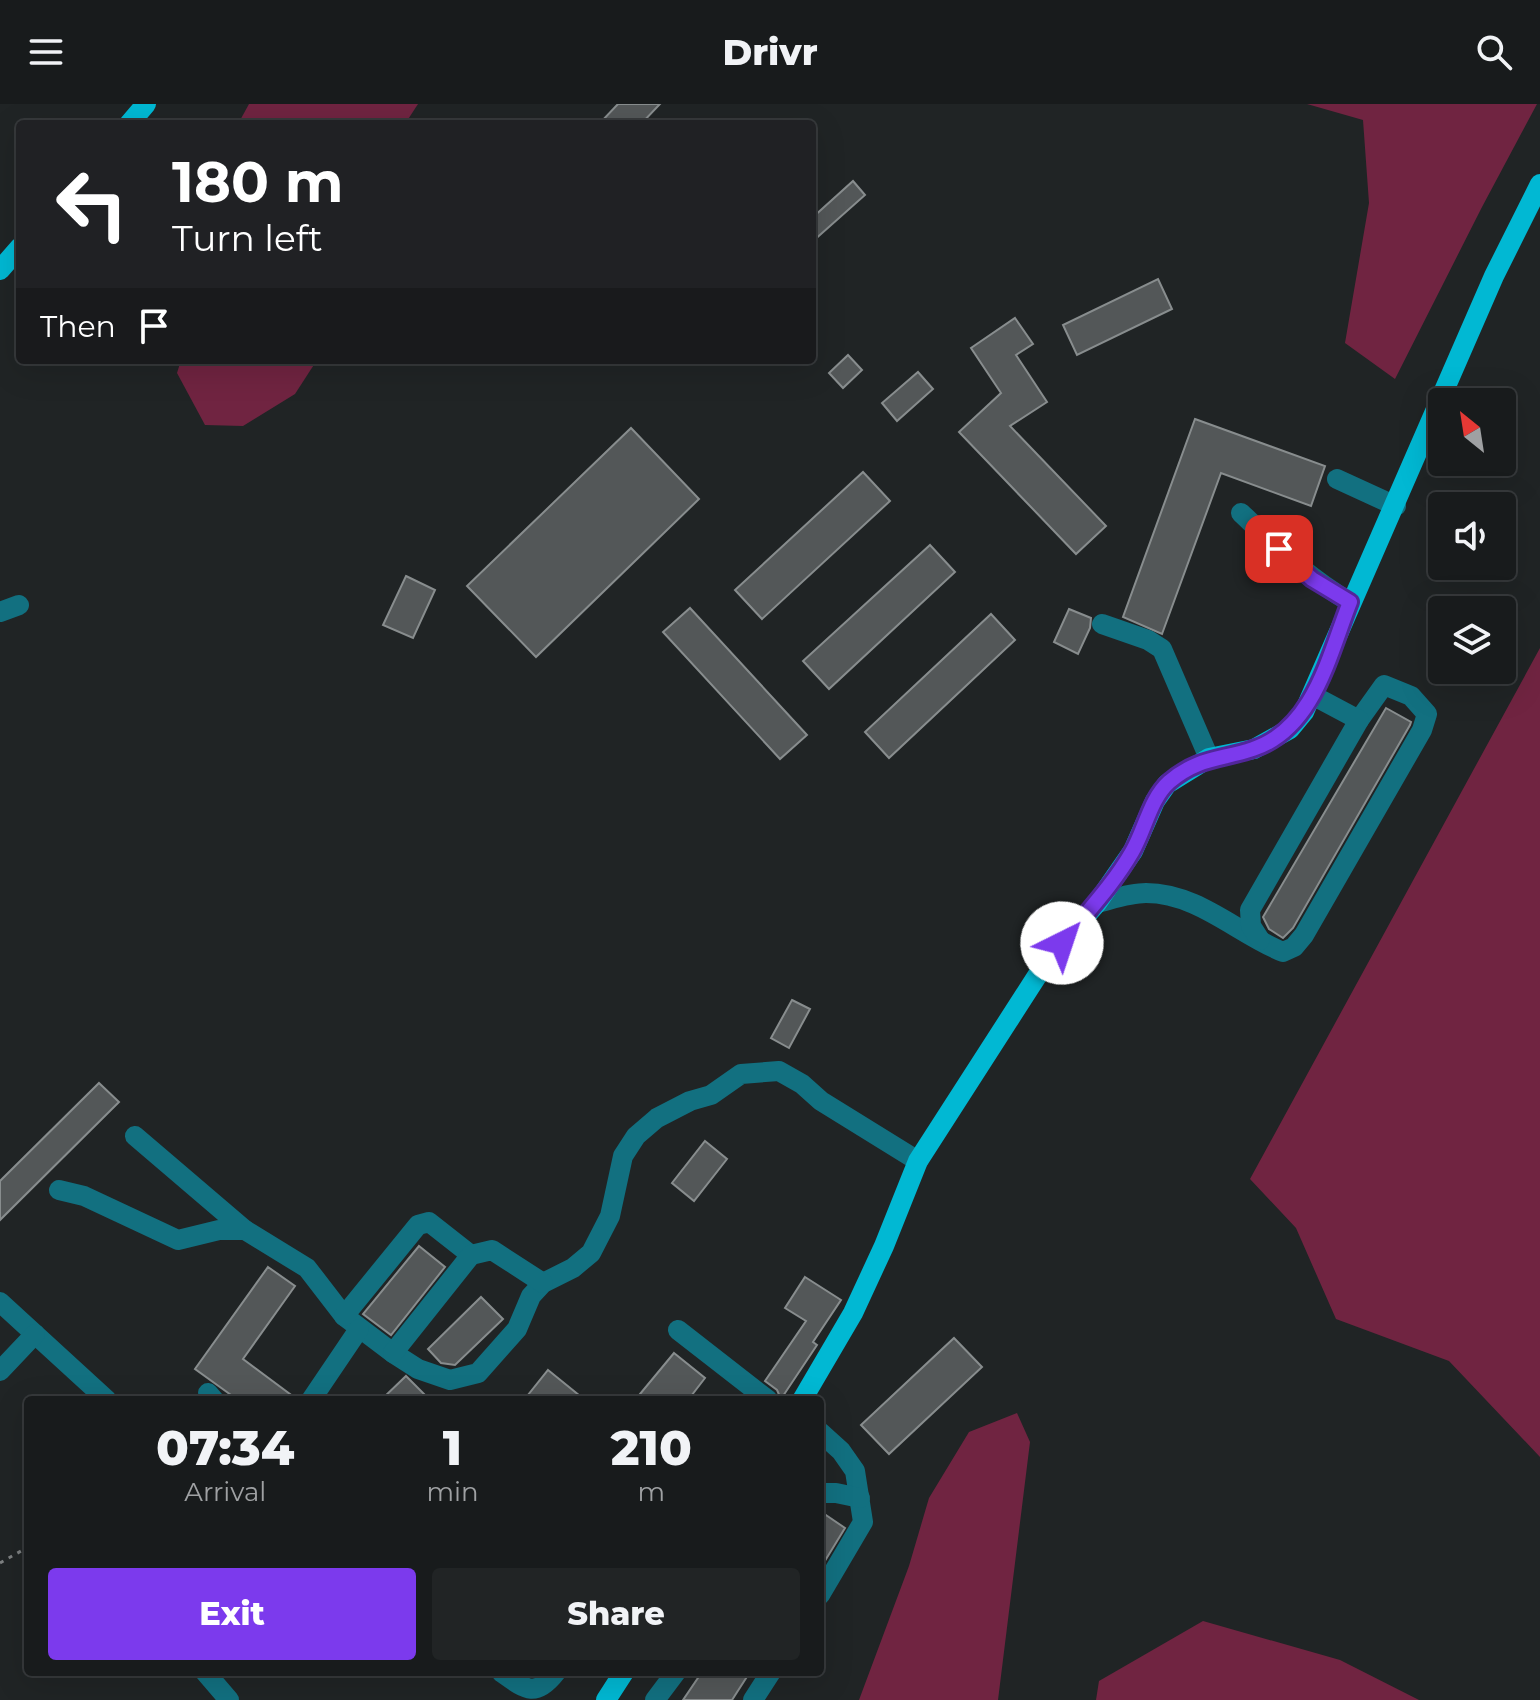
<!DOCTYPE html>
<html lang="en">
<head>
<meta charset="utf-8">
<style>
  body { margin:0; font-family:Montserrat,sans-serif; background:#212425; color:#f1f3f6; height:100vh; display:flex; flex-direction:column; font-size:30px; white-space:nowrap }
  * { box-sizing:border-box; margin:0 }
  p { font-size:26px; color:#9fa1a3 }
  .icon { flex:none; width:44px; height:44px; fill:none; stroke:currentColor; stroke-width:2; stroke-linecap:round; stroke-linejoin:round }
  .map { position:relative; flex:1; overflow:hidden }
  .panel { position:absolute; left:24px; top:1292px; width:800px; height:280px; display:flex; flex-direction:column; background:#181b1c; border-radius:8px; box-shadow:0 8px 32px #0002,0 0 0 2px #36393b }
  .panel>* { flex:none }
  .top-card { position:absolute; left:16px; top:16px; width:800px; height:244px; border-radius:8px; box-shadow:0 8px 32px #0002,0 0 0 2px #36393b; background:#202124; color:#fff; overflow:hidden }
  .needle { width:52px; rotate:330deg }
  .controls { position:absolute; left:1428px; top:284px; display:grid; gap:16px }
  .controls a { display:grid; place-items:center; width:88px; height:88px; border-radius:8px; background:#181b1c; box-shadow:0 8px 32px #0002,0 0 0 2px #36393b; font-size:40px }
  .pin { position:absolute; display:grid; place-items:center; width:68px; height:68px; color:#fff; margin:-34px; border-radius:16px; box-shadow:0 4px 12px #0006 }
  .me { position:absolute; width:88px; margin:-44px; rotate:41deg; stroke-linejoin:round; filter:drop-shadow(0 0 6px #0008) }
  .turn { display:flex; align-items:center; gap:28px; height:168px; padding:0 24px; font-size:36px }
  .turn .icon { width:104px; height:104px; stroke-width:2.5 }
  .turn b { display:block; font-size:56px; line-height:68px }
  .then { display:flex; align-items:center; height:76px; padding:0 24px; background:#0003; gap:16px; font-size:30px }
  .eta { display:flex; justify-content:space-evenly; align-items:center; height:136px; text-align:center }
  .eta b { font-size:48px; font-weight:800; line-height:56px }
  .button { display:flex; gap:16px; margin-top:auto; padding:16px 24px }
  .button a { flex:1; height:92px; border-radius:8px; background:#7c3aed; color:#fff; font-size:32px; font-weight:800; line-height:92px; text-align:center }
  .button a+a { background:#212425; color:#f1f3f6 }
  header { display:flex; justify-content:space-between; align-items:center; height:104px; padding:0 24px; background:#181b1c; font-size:36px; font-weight:800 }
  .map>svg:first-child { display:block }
  .green { fill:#702441 }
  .building { fill:#535758; stroke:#888d8e; stroke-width:2 }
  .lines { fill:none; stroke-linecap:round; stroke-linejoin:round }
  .path { stroke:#7c7f80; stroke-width:3; stroke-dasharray:4 6; stroke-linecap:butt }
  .minor { stroke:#127080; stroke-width:20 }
  .major { stroke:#01b8d3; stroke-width:20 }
  .route-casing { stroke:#51269a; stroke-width:20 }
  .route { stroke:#7c3aed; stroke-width:14 }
</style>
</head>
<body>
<header><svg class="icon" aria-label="menu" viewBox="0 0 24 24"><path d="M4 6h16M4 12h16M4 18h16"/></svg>Drivr<svg class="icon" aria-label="search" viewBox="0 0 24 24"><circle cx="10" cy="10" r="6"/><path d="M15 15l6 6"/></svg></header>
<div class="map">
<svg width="1540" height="1596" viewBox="0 0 1540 1596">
  <rect width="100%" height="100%" fill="#202425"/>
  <g class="green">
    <polygon points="249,0 418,0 405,20 238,20"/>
    <polygon points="1307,0 1537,0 1482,103 1395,275 1345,239 1369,99 1363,16"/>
    <polygon points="181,256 317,256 295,290 243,322 205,321 177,269"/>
    <polygon points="1540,544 1540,1353 1449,1257 1336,1215 1296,1124 1250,1075"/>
    <polygon points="1017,1309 1030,1338 998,1596 859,1596 909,1462 929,1394 969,1328"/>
    <polygon points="1203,1517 1340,1556 1419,1596 1096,1596 1099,1577"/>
  </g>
  <g class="building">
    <polygon points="618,0 660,0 641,20 599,20"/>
    <polygon points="853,77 865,91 812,138 812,114"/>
    <polygon points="1158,175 1172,205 1077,251 1063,221"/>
    <polygon points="1015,214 1033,240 1016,251 1047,298 1010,322 1106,422 1076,450 959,328 1001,289 971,244"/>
    <polygon points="848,251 862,266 843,284 829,269"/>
    <polygon points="918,268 933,285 897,317 882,299"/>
    <polygon points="1195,315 1325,362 1311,402 1221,369 1162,530 1123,513"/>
    <polygon points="631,324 699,395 536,553 467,482"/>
    <polygon points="863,368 890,397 762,515 735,486"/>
    <polygon points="930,441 955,468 829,585 803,557"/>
    <polygon points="406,472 435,486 413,534 383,521"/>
    <polygon points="690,504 807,631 780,655 663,528"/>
    <polygon points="1069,505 1091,514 1090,524 1078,550 1054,538"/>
    <polygon points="991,510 1015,536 889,654 865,628"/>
    <polygon points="1386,604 1411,618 1410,621 1293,824 1283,834 1269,825 1263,813"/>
    <polygon points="792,896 810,905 789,944 771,934"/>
    <polygon points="99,979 119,998 0,1116 0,1077"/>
    <polygon points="705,1037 727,1055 694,1097 672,1079"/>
    <polygon points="419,1142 445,1163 391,1231 363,1210"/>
    <polygon points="268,1163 295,1182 243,1255 298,1296 238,1296 195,1265"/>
    <polygon points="805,1173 841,1196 813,1238 817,1241 781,1295 777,1286 765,1277 806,1217 785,1204"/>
    <polygon points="481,1193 503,1215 455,1261 441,1259 428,1245"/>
    <polygon points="954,1234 982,1263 889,1350 861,1321"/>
    <polygon points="674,1249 705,1274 688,1296 635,1296"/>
    <polygon points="548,1266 585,1296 524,1296"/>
    <polygon points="406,1272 430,1296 381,1296"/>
    <polygon points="820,1407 845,1424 820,1465"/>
    <polygon points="702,1568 750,1568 732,1596 683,1596"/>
  </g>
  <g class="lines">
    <polyline class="path" points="0,1459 28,1443"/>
    <g class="minor">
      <polyline points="1337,375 1396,402"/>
      <path d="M1241 409C1276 442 1308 474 1350 498"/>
      <polyline points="0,508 19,501"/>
      <polyline points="1102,520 1148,536 1162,545 1209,654"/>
      <path d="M1097 799C1113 795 1130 789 1146 789 1198 789 1238 830 1283 848L1294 843 1304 831 1422 626 1427 610 1411 592 1384 581 1359 616"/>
      <polyline points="1260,836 1251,822 1250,806 1359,616 1312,591"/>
      <polyline points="135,1032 245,1126"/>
      <polyline points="59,1086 84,1092 178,1136 219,1126 245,1126 307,1164 344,1212 393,1249 418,1265 450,1276 478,1269 517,1225 531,1192 543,1179 573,1164 591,1149 610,1112 623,1052 636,1032 657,1014 690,997 711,991 741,970 779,967 802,980 821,997 918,1057"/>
      <polyline points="0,1198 107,1296"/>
      <polyline points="344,1212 418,1121 429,1118 471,1151"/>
      <polyline points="678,1226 768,1296"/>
      <polyline points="393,1249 471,1151 492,1146 543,1179"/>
      <polyline points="0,1267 35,1230"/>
      <polyline points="208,1289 214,1296"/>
      <polyline points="311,1296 359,1225"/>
      <polyline points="820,1328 841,1347 855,1367 863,1418 820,1491"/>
      <polyline points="820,1389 836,1389 860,1394"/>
      <polyline points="205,1568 229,1596"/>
      <path d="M501 1568C525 1585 535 1595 556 1568"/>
      <polyline points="655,1596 676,1568"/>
      <polyline points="753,1596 771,1568"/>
    </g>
    <g class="major">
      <polyline points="129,20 146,0"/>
      <polyline points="0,166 20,143"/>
      <polyline points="802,1296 853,1209 884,1142 918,1057 1046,858 1097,799 1133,747 1155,697 1167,680 1209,654 1254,645 1290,625 1304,608 1494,172 1540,80"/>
      <polyline points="606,1596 624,1568"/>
    </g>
  </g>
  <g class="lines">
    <g class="route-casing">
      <path id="route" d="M1062 839C1086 809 1113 781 1132 748 1145 726 1150 695 1169 678 1198 653 1221 656 1253 645 1314 625 1329 551 1350 498L1312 475 1279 445"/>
    </g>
    <use href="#route" class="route"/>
  </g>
</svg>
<div class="controls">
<a><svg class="needle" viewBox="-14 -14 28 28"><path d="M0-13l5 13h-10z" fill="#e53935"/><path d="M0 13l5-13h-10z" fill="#9fa1a3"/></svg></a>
<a><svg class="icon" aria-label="sound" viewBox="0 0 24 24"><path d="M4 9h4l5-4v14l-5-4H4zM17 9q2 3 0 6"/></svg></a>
<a><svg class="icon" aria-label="layers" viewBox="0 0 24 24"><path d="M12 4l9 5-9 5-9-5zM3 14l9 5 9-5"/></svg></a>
</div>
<div class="pin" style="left:1279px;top:445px;background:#d93025"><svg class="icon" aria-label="arrive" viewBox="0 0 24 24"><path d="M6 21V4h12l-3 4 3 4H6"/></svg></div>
<svg class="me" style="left:1062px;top:839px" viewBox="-20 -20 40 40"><circle r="19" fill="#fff"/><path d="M0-13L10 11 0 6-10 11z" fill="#7c3aed"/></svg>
<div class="top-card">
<div class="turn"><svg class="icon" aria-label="left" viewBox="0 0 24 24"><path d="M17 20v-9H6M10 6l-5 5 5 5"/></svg><div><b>180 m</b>Turn left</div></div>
<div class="then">Then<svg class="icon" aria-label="arrive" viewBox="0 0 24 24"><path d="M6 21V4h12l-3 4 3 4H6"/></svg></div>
</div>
<section class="panel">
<div class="eta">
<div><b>07:34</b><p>Arrival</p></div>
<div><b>1</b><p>min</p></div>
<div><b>210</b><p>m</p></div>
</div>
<div class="button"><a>Exit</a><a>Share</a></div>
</section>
</div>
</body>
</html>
